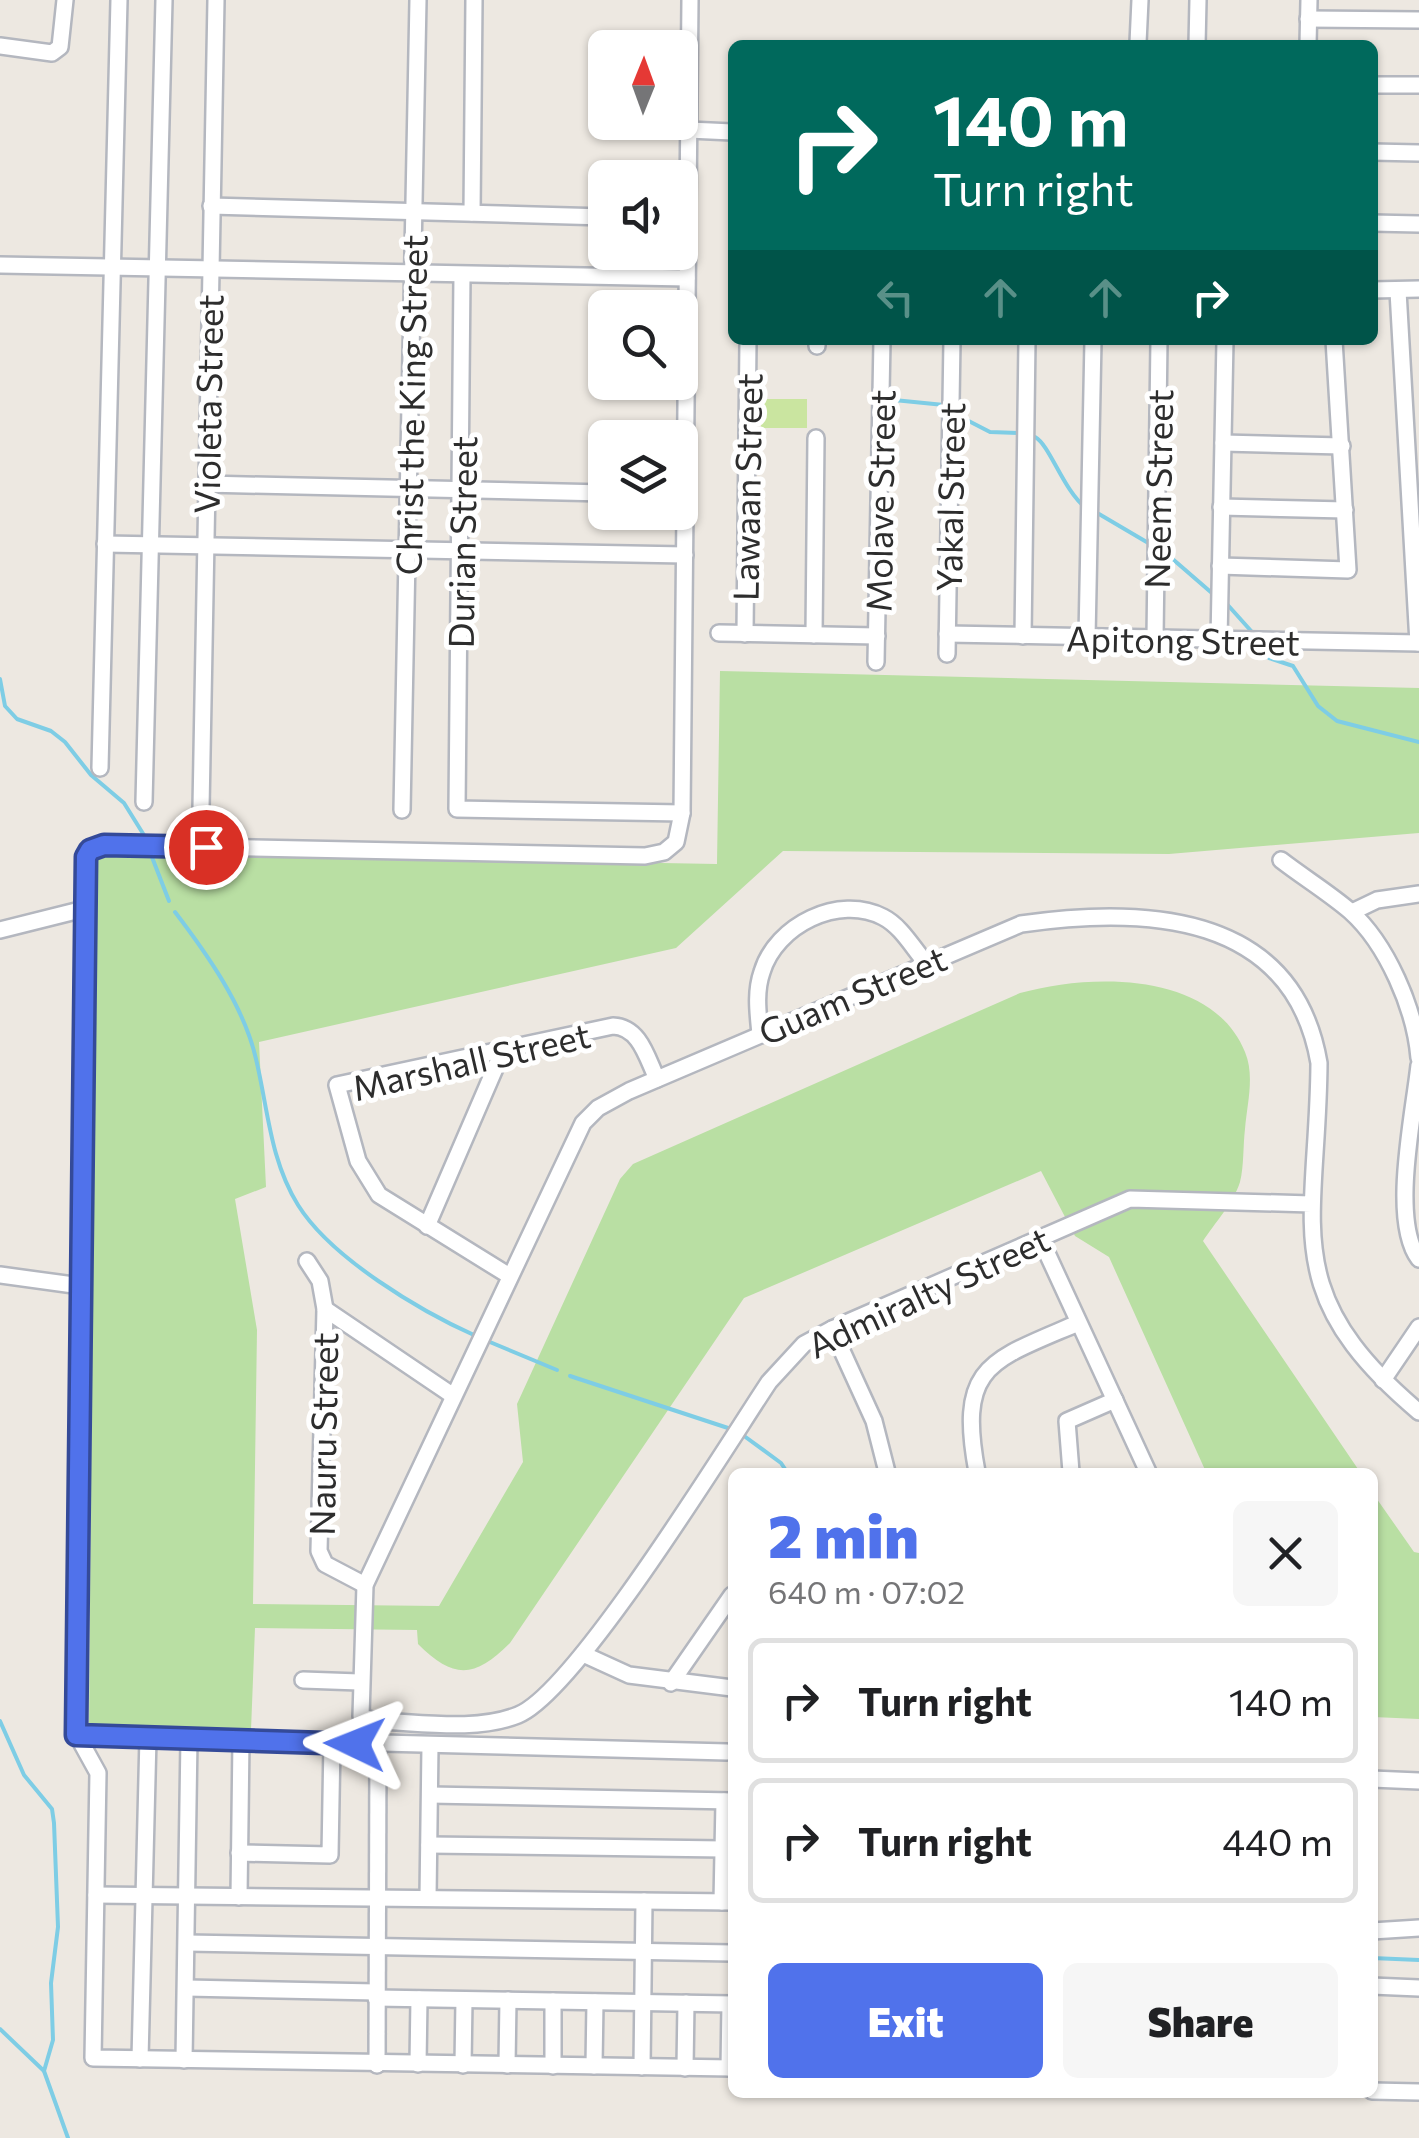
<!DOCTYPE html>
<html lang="en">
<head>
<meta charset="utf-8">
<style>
  body { margin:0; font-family:Commissioner,sans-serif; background:#f6f6f6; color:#202124; height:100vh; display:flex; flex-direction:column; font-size:38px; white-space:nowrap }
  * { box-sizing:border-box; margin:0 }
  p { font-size:32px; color:#757577 }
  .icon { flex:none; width:55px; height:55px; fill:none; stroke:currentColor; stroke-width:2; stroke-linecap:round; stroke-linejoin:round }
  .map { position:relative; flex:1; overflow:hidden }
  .details { position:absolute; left:728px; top:1468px; width:650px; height:630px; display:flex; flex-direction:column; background:#fff; border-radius:15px; box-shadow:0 2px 8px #0004 }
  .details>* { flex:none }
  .banner { position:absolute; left:728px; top:40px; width:650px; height:305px; border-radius:15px; box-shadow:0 2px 8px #0004; background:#00695c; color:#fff; overflow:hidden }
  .needle { width:65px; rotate:1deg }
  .buttons { position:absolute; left:588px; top:30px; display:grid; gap:20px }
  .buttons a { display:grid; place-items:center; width:110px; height:110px; border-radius:15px; background:#fff; box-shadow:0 2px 8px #0004; font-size:50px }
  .pin { position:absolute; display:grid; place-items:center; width:85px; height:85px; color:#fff; margin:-42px; border:5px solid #fff; border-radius:50%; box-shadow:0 2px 10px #0007 }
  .me { position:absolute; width:110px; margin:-55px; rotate:272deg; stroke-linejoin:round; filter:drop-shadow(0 0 8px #0008) }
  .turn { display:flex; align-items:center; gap:35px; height:210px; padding:0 40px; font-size:45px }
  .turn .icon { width:130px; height:130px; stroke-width:2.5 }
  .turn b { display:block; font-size:70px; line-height:85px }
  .lanes { display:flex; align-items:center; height:95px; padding:0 40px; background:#0003; justify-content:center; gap:50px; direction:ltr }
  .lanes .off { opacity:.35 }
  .round { display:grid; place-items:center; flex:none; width:105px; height:105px; border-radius:15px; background:#f6f6f6 }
  .summary { display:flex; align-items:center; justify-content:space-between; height:170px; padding:0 40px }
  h1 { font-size:60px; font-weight:800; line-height:75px; color:#5072eb }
  .action { display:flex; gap:20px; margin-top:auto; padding:20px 40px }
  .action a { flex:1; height:115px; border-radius:15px; background:#5072eb; color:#fff; font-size:40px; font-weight:800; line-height:115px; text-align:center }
  .action a+a { background:#f6f6f6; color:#202124 }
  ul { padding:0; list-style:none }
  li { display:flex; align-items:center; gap:30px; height:125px; margin:0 20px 15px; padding:0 20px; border:5px solid #e0e0e0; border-radius:15px }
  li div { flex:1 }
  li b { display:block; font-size:38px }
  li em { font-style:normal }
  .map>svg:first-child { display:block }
  .green { fill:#b9dfa3 }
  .pitch { fill:#cae5a0 }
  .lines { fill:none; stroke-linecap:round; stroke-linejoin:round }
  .stream { stroke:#7ecde5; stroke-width:4 }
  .street-casing { stroke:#b4b7bf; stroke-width:20 }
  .street { stroke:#fff; stroke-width:15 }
  .route-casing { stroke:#344a99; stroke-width:25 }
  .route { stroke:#5072eb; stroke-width:18 }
  .labels { text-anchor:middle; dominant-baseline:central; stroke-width:10; stroke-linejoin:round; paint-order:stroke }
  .street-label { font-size:35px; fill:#2d2d2d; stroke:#fff }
</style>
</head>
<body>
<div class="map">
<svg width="1419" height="2138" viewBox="0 0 1419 2138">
  <rect width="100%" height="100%" fill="#ede8e1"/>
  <g class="green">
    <path d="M720 671 1419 688V833L1169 854 783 851 676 948 259 1042 266 1187 235 1199 257 1330 253 1604 439 1606 523 1462 517 1404 620 1179 633 1164 1020 993C1092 973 1212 971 1245 1052 1255 1076 1247 1104 1245 1129 1243 1145 1244 1166 1240 1182 1234 1202 1214 1224 1203 1241L1360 1472H1206L1109 1257 1075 1236 1041 1171 744 1298 510 1643C475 1678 454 1680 418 1644L417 1630 255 1628 251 1730 89 1726 96 853 717 864Z"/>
    <polygon points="1372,1492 1414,1552 1419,1553 1419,1719 1373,1717"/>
  </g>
  <rect class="pitch" x="761" y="399" width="46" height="29"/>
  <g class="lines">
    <g class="stream">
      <polyline points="894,400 944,405"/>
      <polyline points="959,416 990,432 1019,433"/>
      <path d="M1035 437C1050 445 1063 490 1086 508"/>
      <polyline points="1099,514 1150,544"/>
      <polyline points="1168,555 1213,594"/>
      <polyline points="1226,603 1252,632"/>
      <polyline points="1258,644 1269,658 1293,666 1318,706 1337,721 1419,742"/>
      <polyline points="0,679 5,706 17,719 51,731 65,742 91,775 124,803 147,840"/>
      <polyline points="150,852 169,901"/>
      <path d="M175 912C207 954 244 1006 256 1059 268 1109 270 1160 298 1205 331 1258 420 1311 476 1336"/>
      <polyline points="485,1340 557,1370"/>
      <polyline points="570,1376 731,1429"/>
      <polyline points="740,1433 781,1463 787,1472"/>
      <polyline points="0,1721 24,1775 52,1809 54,1823 58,1927 51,1983 53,2040 44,2071"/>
      <polyline points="1372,1958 1419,1960"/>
      <polyline points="0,2029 44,2071 68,2138"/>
    </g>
    <g class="street-casing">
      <g id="street">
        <polyline points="690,0 682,813 676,842 664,852 645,856 104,845 90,850 86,857 77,1735 98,1773 93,2058 732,2068"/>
        <polyline points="1308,19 1419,20"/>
        <polyline points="1138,43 1140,0"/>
        <polyline points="1197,45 1198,0"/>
        <polyline points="1308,45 1309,0"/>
        <polyline points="0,46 52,53 60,47 65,0"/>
        <polyline points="1372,85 1419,85"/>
        <polyline points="689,130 732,132"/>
        <polyline points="1372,152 1419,153"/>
        <polyline points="211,206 605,217"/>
        <polyline points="472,213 474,0"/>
        <polyline points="1372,223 1419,224"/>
        <polyline points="0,265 687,278"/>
        <polyline points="462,275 457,809 682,813"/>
        <polyline points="1372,290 1419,289"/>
        <polyline points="1398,291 1418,643"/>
        <polyline points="817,346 817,340"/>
        <polyline points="1223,443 1342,446"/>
        <polyline points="206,484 605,493"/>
        <polyline points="1221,507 1345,510"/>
        <polyline points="105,544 685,555"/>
        <polyline points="1220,566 1348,570 1334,340"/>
        <polyline points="719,633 877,636"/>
        <polyline points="745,634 748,340"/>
        <polyline points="947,634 1419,643"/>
        <polyline points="814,635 816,438"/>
        <polyline points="1023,636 1027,340"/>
        <polyline points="1087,637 1093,340"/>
        <polyline points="1155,638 1159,340"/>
        <polyline points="1219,640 1225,340"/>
        <polyline points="947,654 952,340"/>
        <polyline points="876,662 882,340"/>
        <polyline points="100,768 119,0"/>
        <polyline points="144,802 164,0"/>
        <polyline points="201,808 216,0"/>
        <polyline points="402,810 418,0"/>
        <path d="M1281 860C1303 877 1329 893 1350 911 1387 944 1415 1009 1419 1058"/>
        <polyline points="1352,912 1377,900 1419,894"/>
        <polyline points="0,930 84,909"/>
        <path d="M760 1034C758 1013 755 992 762 972 776 925 839 894 883 917 901 926 913 948 926 963"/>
        <path d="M1419 1065C1414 1113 1390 1221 1419 1259"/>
        <path d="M1311 1204 1130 1199 832 1329 804 1344 769 1382C727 1445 576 1692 518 1715 476 1732 418 1722 374 1721L361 1716 365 1585 583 1123 598 1108 629 1091 1021 924C1145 906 1293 912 1319 1063 1318 1226 1275 1291 1419 1412"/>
        <polyline points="427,1226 503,1050"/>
        <polyline points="1040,1238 1148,1472"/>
        <polyline points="307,1261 320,1281 325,1309 319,1551 325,1564 365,1585"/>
        <polyline points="0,1275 81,1286"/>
        <path d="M508 1275 379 1195 358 1161 337 1085 613 1026C640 1027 647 1058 657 1079"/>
        <polyline points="325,1309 452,1395"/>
        <polyline points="832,1329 874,1421 887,1472"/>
        <polyline points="1383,1380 1419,1327"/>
        <path d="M977 1472C957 1365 990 1361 1078 1323"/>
        <polyline points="1071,1472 1067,1421 1115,1400"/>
        <polyline points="583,1654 629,1675 732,1688"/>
        <polyline points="303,1680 359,1682"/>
        <polyline points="671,1683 732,1595"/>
        <polyline points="77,1735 727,1752"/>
        <polyline points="1372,1779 1419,1781"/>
        <polyline points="430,1795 732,1801"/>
        <polyline points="429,1845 723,1849"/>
        <polyline points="239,1853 330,1855 332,1743"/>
        <polyline points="96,1895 732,1902"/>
        <polyline points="239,1897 241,1740"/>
        <polyline points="428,1898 430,1746"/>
        <polyline points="722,1902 724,1801"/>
        <polyline points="1372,1931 1419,1928"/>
        <polyline points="187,1943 732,1953"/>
        <polyline points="1372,1986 1419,1988"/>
        <polyline points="187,1988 376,1992"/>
        <polyline points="376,1998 732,2004"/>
        <polyline points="140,2059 148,1737"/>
        <polyline points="184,2060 189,1739"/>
        <polyline points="418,2064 419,1999"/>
        <polyline points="377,2065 378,1745"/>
        <polyline points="463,2065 464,2000"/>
        <polyline points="507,2065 508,2000"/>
        <polyline points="553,2066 553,2001"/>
        <polyline points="594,2066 595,2002"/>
        <polyline points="642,2067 644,1901"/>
        <polyline points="685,2068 686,2003"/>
        <polyline points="729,2068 730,2004"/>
        <polyline points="1372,2091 1419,2092"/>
      </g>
    </g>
    <use href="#street" class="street"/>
  </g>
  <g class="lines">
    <g class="route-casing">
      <polyline id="route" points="206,847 104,845 90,850 86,857 76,1735 355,1744"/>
    </g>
    <use href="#route" class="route"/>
  </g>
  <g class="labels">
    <g class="street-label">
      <text transform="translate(207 404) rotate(-89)">Violeta Street</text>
      <text transform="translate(410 405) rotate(-89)">Christ the King Street</text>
      <text transform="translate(746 487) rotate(-89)">Lawaan Street</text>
      <text transform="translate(1157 489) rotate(-89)">Neem Street</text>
      <text transform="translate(949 497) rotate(-89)">Yakal Street</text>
      <text transform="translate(879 501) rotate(-89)">Molave Street</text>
      <text transform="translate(461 542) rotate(-89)">Durian Street</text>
      <text transform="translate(1183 639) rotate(1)">Apitong Street</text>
      <text transform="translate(852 994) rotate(-23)">Guam Street</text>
      <text transform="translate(471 1060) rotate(-13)">Marshall Street</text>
      <text transform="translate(928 1291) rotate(-25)">Admiralty Street</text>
      <text transform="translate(322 1434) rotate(-89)">Nauru Street</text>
    </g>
  </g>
</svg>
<div class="buttons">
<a><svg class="needle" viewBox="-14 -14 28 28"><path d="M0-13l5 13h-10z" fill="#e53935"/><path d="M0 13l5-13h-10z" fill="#757577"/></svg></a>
<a><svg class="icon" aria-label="sound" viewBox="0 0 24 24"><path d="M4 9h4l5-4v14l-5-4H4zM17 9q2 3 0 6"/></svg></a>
<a><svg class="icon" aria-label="search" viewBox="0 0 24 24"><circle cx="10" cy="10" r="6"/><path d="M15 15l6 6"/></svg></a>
<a><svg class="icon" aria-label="layers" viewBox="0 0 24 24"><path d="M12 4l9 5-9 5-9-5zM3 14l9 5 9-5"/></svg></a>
</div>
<div class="pin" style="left:206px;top:847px;background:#d93025"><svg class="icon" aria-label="arrive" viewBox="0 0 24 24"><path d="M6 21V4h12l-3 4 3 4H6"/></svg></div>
<svg class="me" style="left:355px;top:1744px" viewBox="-20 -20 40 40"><path d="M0-17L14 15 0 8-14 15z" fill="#5072eb" stroke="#fff" stroke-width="4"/></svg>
<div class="banner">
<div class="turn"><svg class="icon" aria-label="right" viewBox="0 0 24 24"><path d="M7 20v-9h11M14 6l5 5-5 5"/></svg><div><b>140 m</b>Turn right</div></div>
<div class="lanes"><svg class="icon off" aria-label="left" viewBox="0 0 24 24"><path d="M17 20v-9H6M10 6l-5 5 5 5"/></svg><svg class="icon off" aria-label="ahead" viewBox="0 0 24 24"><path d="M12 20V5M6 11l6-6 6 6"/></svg><svg class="icon off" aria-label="ahead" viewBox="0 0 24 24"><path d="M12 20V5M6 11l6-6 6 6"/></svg><svg class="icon" aria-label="right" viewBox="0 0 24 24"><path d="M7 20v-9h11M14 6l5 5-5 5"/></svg></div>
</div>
<section class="details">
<div class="summary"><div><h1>2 min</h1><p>640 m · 07:02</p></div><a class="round"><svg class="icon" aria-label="close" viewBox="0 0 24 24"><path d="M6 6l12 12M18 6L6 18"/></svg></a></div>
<ul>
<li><svg class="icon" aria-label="right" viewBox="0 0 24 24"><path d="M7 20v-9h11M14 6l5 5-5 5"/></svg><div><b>Turn right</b></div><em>140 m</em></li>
<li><svg class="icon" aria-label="right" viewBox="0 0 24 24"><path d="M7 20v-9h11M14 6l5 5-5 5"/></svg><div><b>Turn right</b></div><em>440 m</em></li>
</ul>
<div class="action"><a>Exit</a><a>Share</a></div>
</section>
</div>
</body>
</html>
